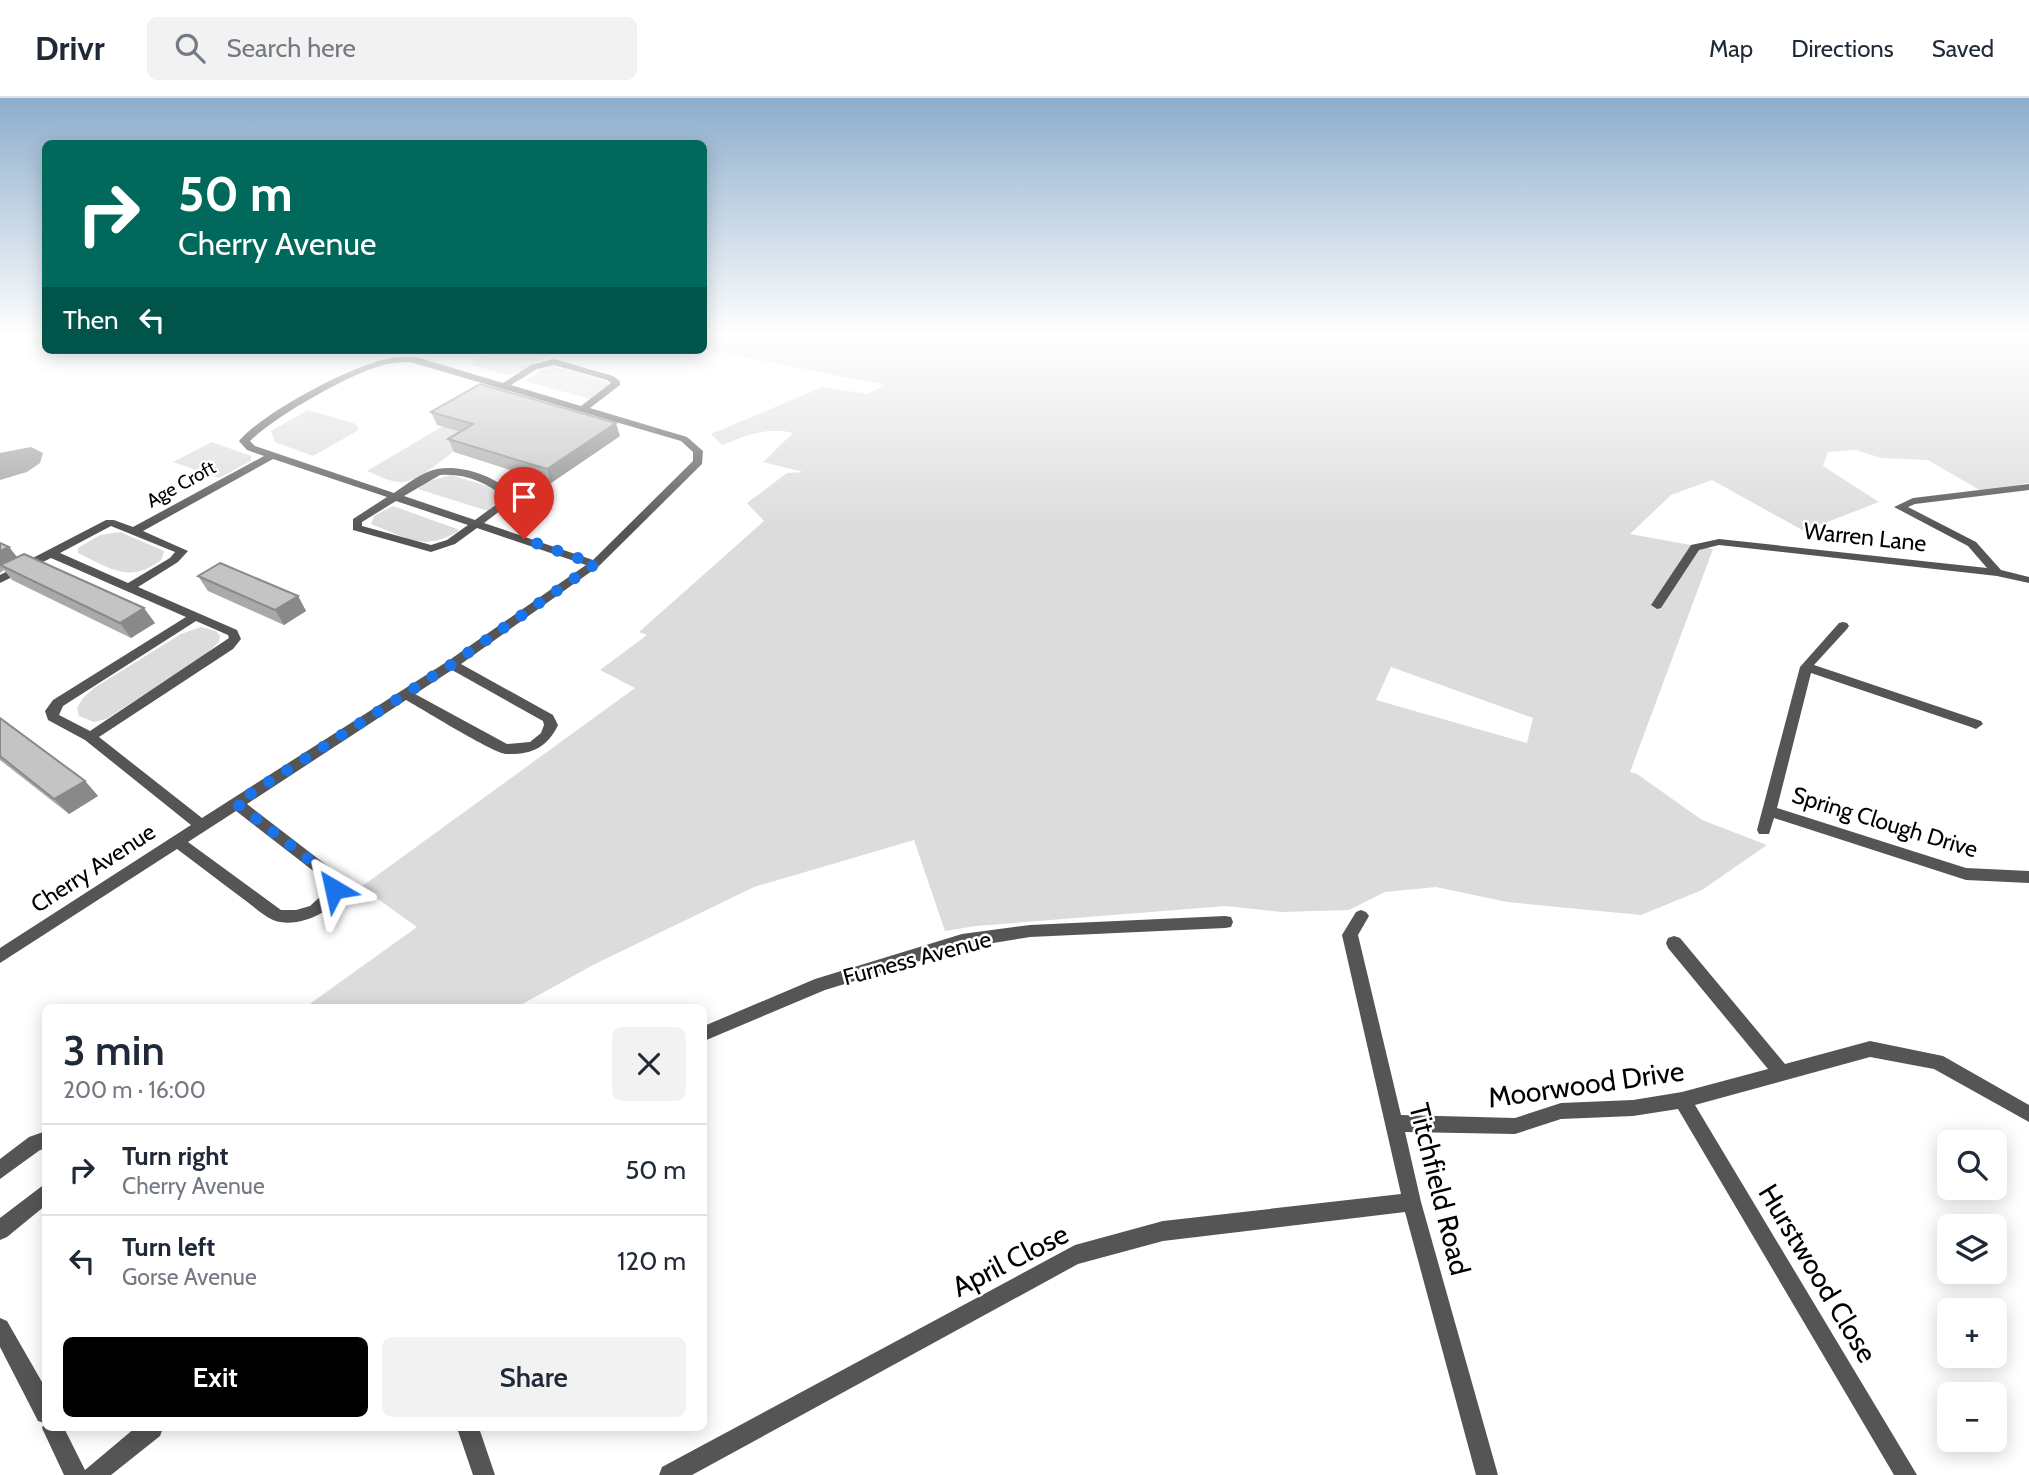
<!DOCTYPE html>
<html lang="en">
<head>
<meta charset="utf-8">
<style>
  body { margin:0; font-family:Cabin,sans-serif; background:#f2f2f3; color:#1f2937; height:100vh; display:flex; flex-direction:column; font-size:26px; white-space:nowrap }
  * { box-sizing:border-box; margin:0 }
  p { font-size:23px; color:#747a83 }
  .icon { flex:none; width:38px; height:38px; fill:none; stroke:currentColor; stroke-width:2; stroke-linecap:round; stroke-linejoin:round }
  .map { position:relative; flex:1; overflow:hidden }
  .details { position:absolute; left:42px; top:906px; width:665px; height:427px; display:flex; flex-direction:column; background:#fff; border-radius:10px; box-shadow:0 4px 18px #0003 }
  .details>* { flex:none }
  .banner { position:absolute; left:42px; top:42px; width:665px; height:214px; border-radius:10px; box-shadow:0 4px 18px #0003; background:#00695c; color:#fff; overflow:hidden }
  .fabs { position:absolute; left:1937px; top:1032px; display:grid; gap:14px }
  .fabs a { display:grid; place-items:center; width:70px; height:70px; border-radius:10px; background:#fff; box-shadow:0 4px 18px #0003; font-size:35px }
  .pin { position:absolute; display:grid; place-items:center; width:60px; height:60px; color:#fff; margin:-72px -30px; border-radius:50% 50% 50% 0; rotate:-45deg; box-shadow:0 0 7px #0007 }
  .pin .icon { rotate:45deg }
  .me { position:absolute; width:77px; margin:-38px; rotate:324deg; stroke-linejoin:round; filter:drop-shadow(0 0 5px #0008) }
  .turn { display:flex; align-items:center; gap:24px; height:147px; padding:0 21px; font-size:32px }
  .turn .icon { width:91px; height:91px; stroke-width:2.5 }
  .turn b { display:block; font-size:49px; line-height:60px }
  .then { display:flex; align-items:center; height:66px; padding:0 21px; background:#0003; gap:14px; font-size:26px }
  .round { display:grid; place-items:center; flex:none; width:74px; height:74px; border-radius:10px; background:#f2f2f3 }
  .overview { display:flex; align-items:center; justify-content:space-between; height:119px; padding:0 21px }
  h1 { font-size:42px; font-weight:600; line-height:52px }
  .action { display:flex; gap:14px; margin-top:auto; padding:14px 21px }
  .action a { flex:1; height:80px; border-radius:10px; background:#000; color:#fff; font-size:28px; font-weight:600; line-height:80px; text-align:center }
  .action a+a { background:#f2f2f3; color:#1f2937 }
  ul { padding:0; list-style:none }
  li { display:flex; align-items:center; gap:21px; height:91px; padding:0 21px; border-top:2px solid #e0e1e3 }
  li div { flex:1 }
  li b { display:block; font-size:26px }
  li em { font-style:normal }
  header { display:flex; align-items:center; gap:42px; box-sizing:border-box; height:98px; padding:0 35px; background:#fff; border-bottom:2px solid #e0e1e3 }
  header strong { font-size:33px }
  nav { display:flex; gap:38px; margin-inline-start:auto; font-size:24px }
  .search { width:490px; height:63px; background:#f2f2f3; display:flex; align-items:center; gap:18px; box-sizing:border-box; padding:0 24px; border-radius:10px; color:#747a83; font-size:26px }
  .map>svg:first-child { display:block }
  .green { fill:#dcdcdc; fill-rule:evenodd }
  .water { fill:#a3a3a3 }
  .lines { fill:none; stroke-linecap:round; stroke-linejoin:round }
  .minor { fill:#555; fill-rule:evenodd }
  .wall { fill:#a9a9a9 }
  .shaded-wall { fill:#898989 }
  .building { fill:#c4c4c4; stroke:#898989; stroke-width:2 }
  .route { stroke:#1a73e8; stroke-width:12; stroke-dasharray:0 21.6 }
  .labels { text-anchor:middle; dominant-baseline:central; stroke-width:5; stroke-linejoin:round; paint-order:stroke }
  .far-street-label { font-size:19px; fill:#000; stroke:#fff }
  .street-label { font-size:23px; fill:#000; stroke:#fff }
  .near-street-label { font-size:28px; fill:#000; stroke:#fff }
</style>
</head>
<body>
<header>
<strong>Drivr</strong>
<div class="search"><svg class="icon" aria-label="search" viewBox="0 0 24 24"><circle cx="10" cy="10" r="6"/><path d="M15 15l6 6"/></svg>Search here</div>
<nav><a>Map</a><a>Directions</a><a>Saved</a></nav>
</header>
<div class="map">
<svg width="2029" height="1377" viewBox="0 0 2029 1377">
  <rect width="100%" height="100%" fill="#fff"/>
  <g class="green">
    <path d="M704 237H2029V385L1983 394 1928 362 1881 360 1856 352 1828 354 1823 368 1879 404 1804 433 1712 382 1671 397 1630 436 1713 451 1630 674 1637 676 1702 722 1767 747 1702 792 1641 817 1507 804 1436 789 1385 794 1349 812 1281 814 1226 808 976 828 945 833 914 742 754 789 595 866 515 910H304L417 829 361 789 635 590 600 572 647 537 639 534 764 423 747 405 787 375 803 374 763 364 793 335C767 328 746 338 722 347L711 336 823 289 867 296 885 287 710 252H695H704ZM1391 569 1533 620 1527 645 1376 602Z"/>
    <polygon points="496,252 558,252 518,275 508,277 468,266"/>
    <polygon points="559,270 606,283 610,287 590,301 525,283 541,272"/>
    <polygon points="308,312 356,326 359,332 313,358 275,344 271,333"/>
    <path d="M455 321 482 329C465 342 420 387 399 384 388 383 377 377 367 373Z"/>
    <polygon points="212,344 251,358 251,363 219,380 173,364"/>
    <polygon points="451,377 500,392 504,398 488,413 418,391 426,384"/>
    <path d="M393 408 457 431 459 433C422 454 408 440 371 426L374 418Z"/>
    <path d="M120 434 164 453 162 461C130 487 110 470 78 455V450L100 437Z"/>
    <polygon points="201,529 216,533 220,538 219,544 203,559 106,621 94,624 79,618 77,610 83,600 94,590 181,536"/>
  </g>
  <polygon class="water" points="31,349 43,355 40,365 27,374 0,382 0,355"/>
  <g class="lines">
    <g class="minor">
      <path d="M416 259 503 285 531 267 554 261 613 278 620 283V287L590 310 687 339 703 353 702 366 599 468 461 566 553 617 558 627C547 650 531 657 506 656 493 655 422 611 406 602L247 706 338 776C353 809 299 833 273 822 262 817 252 807 242 800 220 784 199 767 177 751L0 865V850L191 727 85 642 48 622 45 613 53 602 186 519 51 460 0 485V477L106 422H114L133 429 264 358 247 352 239 343C263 315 342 273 379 263 391 259 403 259 416 259ZM410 264 681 343 693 354V363L593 462 484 425 517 400C500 380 464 366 437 371 422 374 407 386 394 395L255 348 250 343C274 319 349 276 383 267 392 265 401 264 410 264ZM554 267 607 282 611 285 581 308 511 287 537 271ZM273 361 387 399 353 421V432L431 454 455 446 477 430 586 467 448 563 202 720 99 639 233 551 241 541 237 532 138 489 178 464 188 453 143 433ZM440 377C464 375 487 384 505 400L475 422 404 398ZM396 403 468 427 447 442 431 447 362 428V424ZM111 428 175 454 170 460 128 485 60 455ZM196 523 228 537 229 540 90 633 59 617 63 608ZM452 572 543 623 544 627 541 635 530 644 507 646 415 596ZM236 713 325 782 323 796 310 808 296 812H281L188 744Z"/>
      <polygon points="2029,386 2029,392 1915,406 1908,409 1976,444 2001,472 2029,479 2029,485 1997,478 1719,447 1699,452 1661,510 1657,511 1651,507 1691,447 1719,441 1987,470 1968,448 1894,409 1913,400"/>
      <polygon points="1843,524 1847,525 1849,528 1847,531 1814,567 1981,623 1983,626 1976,631 1971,629 1811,575 1777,710 1966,770 2029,773 2029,785 1966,782 1774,720 1769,736 1759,736 1757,732 1800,569 1839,525"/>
      <polygon points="1361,812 1366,814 1369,818 1358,837 1401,1017 1515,1020 1561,1005 1633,1002 1682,994 1768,971 1668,850 1666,845 1668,840 1674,838 1680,840 1785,966 1870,943 1943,958 2029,1007 2029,1024 1934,971 1870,959 1695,1007 1917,1377 1894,1377 1678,1011 1633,1018 1561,1021 1515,1036 1405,1034 1421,1104 1498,1377 1476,1377 1405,1114 1163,1143 1078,1166 692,1377 659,1377 662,1369 1075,1147 1163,1123 1401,1096 1342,837 1356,814"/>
      <polygon points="1225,818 1231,819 1233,824 1231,829 1225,830 1030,839 962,850 825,892 704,943 704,928 815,881 962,836 1030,827"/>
      <polygon points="46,1033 46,1051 40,1052 0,1081 0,1061 29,1039"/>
      <polygon points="46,1085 46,1107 7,1139 0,1142 0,1120"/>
      <polygon points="0,1220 7,1223 46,1291 46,1330 64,1330 85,1372 135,1330 163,1330 160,1338 111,1377 64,1377 42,1330 44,1325 38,1323 0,1249"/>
      <polygon points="457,1330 479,1330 495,1377 473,1377"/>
    </g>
  </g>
  <g class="wall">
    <polygon points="431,314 620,338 551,385 454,354 448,341 461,334 437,327"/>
    <polygon points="0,445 9,449 17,459 155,525 131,540 12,482 4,472 0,475"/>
    <polygon points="198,478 298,498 306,513 284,527 208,493"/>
    <polygon points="0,620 85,683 98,698 69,716 0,662"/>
  </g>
  <g class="shaded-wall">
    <polygon points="616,325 620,338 551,385 547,371"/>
    <polygon points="9,449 20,463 0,467 0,453"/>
    <polygon points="298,498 306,513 284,527 275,512"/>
    <polygon points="144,510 155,525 131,540 120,525"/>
    <polygon points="85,683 98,698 69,716 54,701"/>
  </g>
  <g class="building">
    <polygon points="480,286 616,325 547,371 448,341 473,326 431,314"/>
    <polygon points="0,445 9,449 0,453"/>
    <polygon points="24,456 144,510 120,525 0,467"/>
    <polygon points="220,465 298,498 275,512 198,478"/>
    <polygon points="0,620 85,683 54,701 0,658"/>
  </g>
  <linearGradient id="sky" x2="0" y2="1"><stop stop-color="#8cadcc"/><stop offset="0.55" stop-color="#fff"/><stop offset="1" stop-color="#fff" stop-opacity="0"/></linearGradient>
  <rect width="2029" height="430" fill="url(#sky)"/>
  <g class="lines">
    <polyline class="route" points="334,791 333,780 236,705 452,566 595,466 524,441"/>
  </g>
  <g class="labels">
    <g class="far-street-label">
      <text transform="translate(181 386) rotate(-29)">Age Croft</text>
    </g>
    <g class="street-label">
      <text transform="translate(1865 439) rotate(6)">Warren Lane</text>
      <text transform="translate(1885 724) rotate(17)">Spring Clough Drive</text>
      <text transform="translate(93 770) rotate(-33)">Cherry Avenue</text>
      <text transform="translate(917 860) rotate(-15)">Furness Avenue</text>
    </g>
    <g class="near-street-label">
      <text transform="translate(1586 986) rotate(-8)">Moorwood Drive</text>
      <text transform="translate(1440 1091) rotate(76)">Titchfield Road</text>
      <text transform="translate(1010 1162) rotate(-27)">April Close</text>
      <text transform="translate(1818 1175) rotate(59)">Hurstwood Close</text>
    </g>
  </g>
</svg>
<div class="fabs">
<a><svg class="icon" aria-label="search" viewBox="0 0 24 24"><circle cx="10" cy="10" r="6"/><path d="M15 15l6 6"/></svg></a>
<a><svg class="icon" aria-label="layers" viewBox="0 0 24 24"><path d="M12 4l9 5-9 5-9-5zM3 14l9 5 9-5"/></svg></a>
<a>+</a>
<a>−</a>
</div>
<div class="pin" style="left:524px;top:441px;background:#d93025"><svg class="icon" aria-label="arrive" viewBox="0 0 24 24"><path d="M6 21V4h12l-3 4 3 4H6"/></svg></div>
<svg class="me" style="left:334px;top:791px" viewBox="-20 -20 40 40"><path d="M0-17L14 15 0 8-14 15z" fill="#1a73e8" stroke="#fff" stroke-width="4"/></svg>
<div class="banner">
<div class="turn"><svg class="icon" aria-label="right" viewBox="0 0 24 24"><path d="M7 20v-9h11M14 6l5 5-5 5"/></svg><div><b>50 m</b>Cherry Avenue</div></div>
<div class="then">Then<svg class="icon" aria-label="left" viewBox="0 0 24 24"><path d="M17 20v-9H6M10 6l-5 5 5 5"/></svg></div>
</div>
<section class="details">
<div class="overview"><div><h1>3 min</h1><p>200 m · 16:00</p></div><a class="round"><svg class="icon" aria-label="close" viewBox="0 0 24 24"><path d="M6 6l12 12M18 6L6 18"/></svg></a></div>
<ul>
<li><svg class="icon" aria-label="right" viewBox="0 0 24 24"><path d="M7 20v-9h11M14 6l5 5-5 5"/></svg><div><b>Turn right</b><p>Cherry Avenue</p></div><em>50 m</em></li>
<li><svg class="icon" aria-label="left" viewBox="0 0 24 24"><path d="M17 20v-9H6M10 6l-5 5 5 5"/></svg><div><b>Turn left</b><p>Gorse Avenue</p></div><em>120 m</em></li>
</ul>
<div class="action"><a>Exit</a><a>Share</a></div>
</section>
</div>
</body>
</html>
